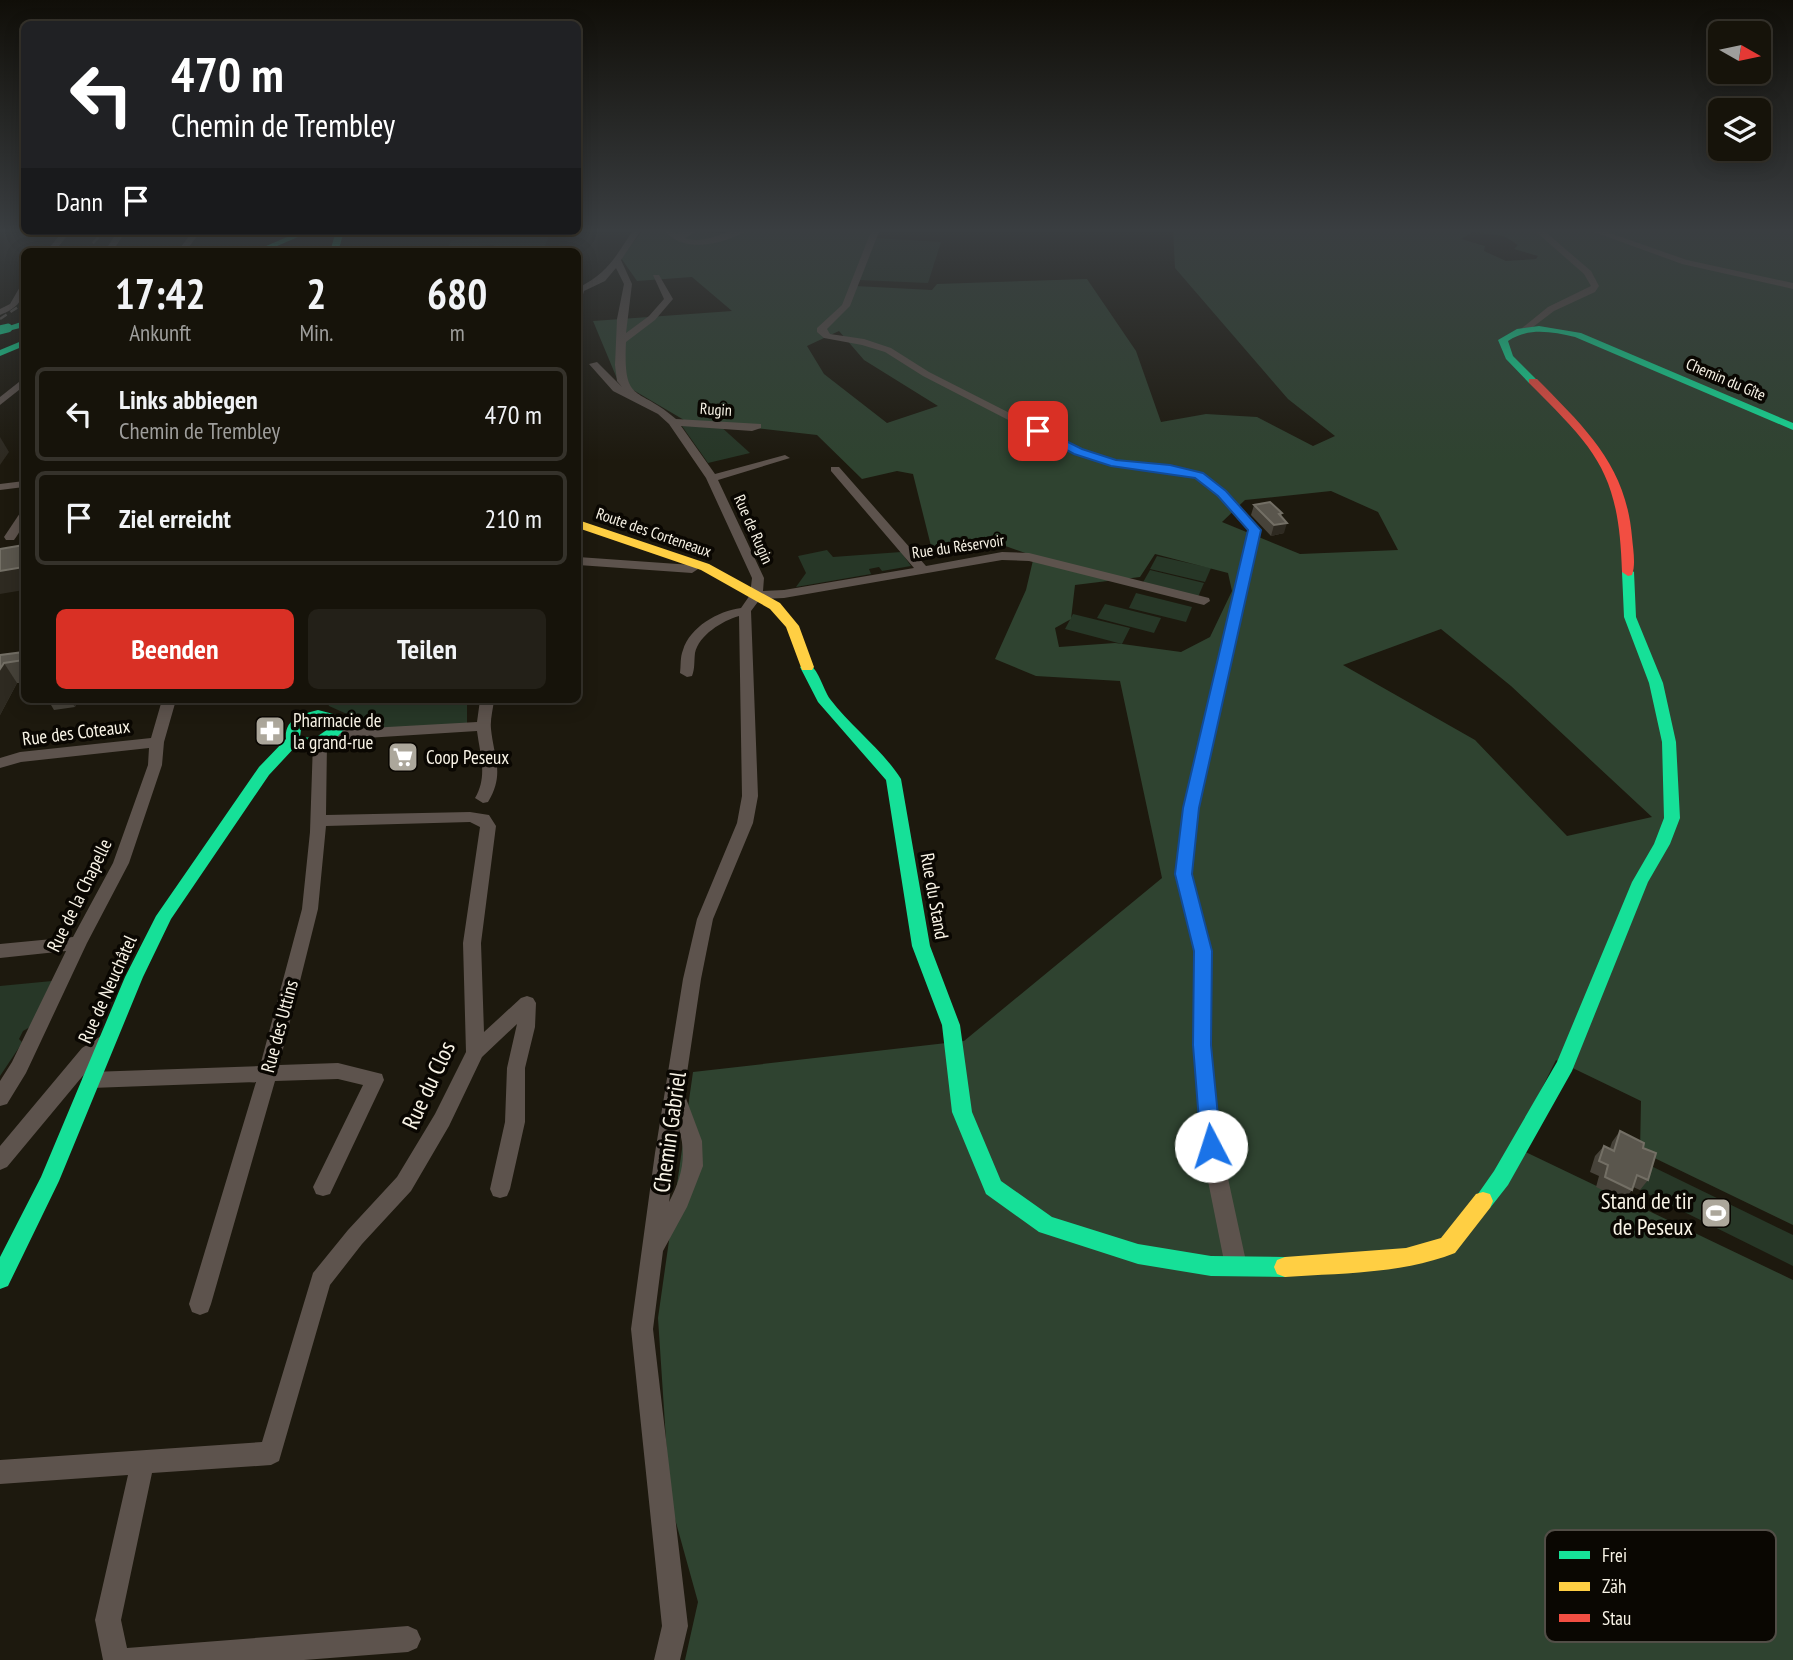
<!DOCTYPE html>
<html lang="de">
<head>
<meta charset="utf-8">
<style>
  body { margin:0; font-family:"PT Sans Narrow",sans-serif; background:#232018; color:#f1f3f6; height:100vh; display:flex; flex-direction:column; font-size:26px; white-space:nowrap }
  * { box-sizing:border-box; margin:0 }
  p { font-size:23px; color:#9e9e9c }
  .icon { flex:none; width:38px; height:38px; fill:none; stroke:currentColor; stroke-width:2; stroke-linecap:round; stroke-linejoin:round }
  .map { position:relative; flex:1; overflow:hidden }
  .drawer { position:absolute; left:21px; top:248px; width:560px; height:455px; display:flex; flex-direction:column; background:#16130a; border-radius:10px; box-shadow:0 4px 18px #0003,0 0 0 2px #35322b }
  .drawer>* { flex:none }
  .top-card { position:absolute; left:21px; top:21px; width:560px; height:214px; border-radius:10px; box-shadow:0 4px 18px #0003,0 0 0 2px #35322b; background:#202124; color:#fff; overflow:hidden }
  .needle { width:46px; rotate:99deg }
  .controls { position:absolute; left:1708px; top:21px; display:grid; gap:14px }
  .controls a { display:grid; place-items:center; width:63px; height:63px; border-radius:10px; background:#16130a; box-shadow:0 4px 18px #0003,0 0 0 2px #35322b; font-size:35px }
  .pin { position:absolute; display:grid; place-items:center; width:60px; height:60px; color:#fff; margin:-30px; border-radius:14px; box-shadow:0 4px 10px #0006 }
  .me { position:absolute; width:77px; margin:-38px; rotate:355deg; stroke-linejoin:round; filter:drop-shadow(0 0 5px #0008) }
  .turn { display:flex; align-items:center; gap:24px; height:147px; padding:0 35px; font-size:32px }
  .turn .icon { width:91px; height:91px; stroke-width:2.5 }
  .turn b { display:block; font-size:49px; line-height:60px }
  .then { display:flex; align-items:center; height:66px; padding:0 35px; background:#0003; gap:14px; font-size:26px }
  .eta { display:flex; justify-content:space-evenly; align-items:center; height:119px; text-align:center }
  .eta b { font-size:42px; font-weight:800; line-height:49px }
  .primary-button { display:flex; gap:14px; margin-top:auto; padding:14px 35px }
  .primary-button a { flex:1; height:80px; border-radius:10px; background:#d93025; color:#fff; font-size:28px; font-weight:800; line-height:80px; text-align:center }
  .primary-button a+a { background:#232018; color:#f1f3f6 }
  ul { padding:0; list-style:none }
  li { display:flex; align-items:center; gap:21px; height:94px; margin:0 14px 10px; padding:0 21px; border:4px solid #35322b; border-radius:10px }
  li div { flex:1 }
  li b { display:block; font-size:26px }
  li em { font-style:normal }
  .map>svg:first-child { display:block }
  .green { fill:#273727 }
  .forest { fill:#2f4330; fill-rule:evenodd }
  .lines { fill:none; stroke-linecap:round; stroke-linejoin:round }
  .street { fill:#5d534d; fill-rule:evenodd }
  .fast { fill:#16e098; fill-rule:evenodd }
  .slow { fill:#ffcf43; fill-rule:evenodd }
  .jam { fill:#f24e42; fill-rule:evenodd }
  .rail { stroke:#5b554e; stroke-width:2.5; stroke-dasharray:8 4.5; stroke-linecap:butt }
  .fast-bridge { stroke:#16e098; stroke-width:9 }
  .wall { fill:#47433a }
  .shaded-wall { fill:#2e2a21 }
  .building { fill:#5a564d; stroke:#736f65; stroke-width:2 }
  .route { fill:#1a73e8; stroke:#114b97; stroke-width:2 }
  .labels { text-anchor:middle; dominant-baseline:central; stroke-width:7; stroke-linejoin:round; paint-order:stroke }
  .far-street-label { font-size:16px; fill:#f9f4e7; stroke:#0a0702 }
  .poi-label { font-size:19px; fill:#f9f4e7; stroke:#0a0702; text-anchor:start }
  .street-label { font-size:19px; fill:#f9f4e7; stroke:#0a0702 }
  .near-street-label { font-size:23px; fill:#f9f4e7; stroke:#0a0702 }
  .near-poi-label { font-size:23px; fill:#f9f4e7; stroke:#0a0702; text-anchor:end }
  .key { fill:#0a0702; stroke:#524e47; stroke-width:2 }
  .key-label { font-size:19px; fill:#f9f4e7 }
</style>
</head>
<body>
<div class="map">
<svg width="1793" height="1660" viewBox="0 0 1793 1660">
  <rect width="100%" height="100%" fill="#1d190e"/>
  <g class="green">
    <polygon points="549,234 545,247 494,250 494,245 448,248 451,241 457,240"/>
    <polygon points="876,238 941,242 928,283 859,280"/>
    <polygon points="719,425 750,453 708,463 682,426"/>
    <polygon points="827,550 833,557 901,552 911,566 882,571 879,567 869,569 871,574 796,587 806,573 798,556"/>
    <polygon points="1157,556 1211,568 1205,582 1150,569"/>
    <polygon points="1150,570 1204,583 1198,597 1142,584"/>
    <polygon points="1136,593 1192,607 1186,622 1129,608"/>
    <polygon points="1105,604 1161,618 1154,633 1097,618"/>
    <polygon points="1073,614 1130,628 1122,644 1065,629"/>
    <polygon points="326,700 467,700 467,725 356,729 351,725 347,714 329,706"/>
    <polygon points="52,981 30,1027 23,1031 19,1039 22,1042 20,1046 0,1076 0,986"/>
    <polygon points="1647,1164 1793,1235 1793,1266 1640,1190"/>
  </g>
  <path class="forest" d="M644 229 723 233 769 229H882L874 238 855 286 932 290 937 284 1087 279 1136 351 1161 422 1206 414 1257 417 1313 446 1335 436 1288 399 1175 268 1173 229H1793V1225L1640 1151 1641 1101 1556 1060 1513 1146 1793 1280V1660H685L698 1602 670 1501 658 1318 693 1072 964 1041 1162 878 1120 681 1036 676 995 659 1026 590 1034 556 994 542 931 546 913 474 897 471 862 479 817 435 684 420 618 381 593 321 732 311 692 277 637 281 621 258ZM1473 232 1504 236 1518 245 1514 249 1538 256 1536 259 1506 261 1484 251 1485 246 1461 239ZM839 331 864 360 938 406 887 423 824 374 807 346ZM1331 491 1378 512 1398 550 1300 554 1222 522 1245 500ZM1155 554 1228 573 1232 591 1210 637 1181 652 1115 643 1059 647 1055 628 1071 619 1075 585 1140 577ZM1441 629 1511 686 1652 817 1567 836 1475 740 1343 665Z"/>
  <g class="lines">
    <g class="street">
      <path d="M634 229H642L621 260 632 284 626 333 649 316 664 299 653 275H659L673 299 655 320 626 342C623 406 638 385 676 419L761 424V428L752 431 681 426 715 474 785 455 790 458 718 480 764 578 763 591 784 590 914 568 831 471V467H839L926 566 1002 552 1029 553 1209 598 1210 601 1204 605 1029 561 1002 560 784 598 760 599 751 611 758 796 753 823 713 919 701 979 684 1093 702 1141 703 1166 687 1207 663 1251 653 1329 688 1626 680 1660H654L662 1626 631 1329 655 1153 683 979 697 919 737 823 742 796 739 616C722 621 699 635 695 653 694 661 695 669 692 676L687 677 680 673C681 666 680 657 683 650 690 627 718 611 741 608L750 595 752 578 706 478 669 424 658 414 613 391 589 364 597 362 622 387 617 381 615 365 617 319 624 284 616 268 605 281 584 291 582 298 578 301V288C609 272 615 257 634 229ZM679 1129C687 1156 682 1177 669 1202Z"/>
      <path d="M664 229H672L675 233 701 229 685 238C706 246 727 227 748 230 725 244 681 255 664 229Z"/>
      <polygon points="872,229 880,229 850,306 827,329 830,334 864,339 891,348 929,372 1082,450 1116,460 1203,473 1226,491 1261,530 1199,808 1192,874 1212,951 1211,1045 1221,1146 1247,1266 1244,1273 1236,1276 1228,1273 1225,1266 1201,1146 1193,1045 1194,951 1176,874 1183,808 1249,530 1218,495 1196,478 1115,466 1074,454 923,376 885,352 862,345 824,338 817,332 817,328 842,305"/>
      <polygon points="1533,229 1542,229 1591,271 1599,286 1595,292 1554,311 1525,333 1520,330 1522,328 1548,307 1591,286 1584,274"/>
      <polygon points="1586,229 1598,229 1687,260 1793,283 1793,289 1682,264"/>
      <polygon points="63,231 71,231 54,252 46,252"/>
      <polygon points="118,231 126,231 112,252 104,252"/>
      <polygon points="193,231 201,231 185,252 177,252"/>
      <path d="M21 285H24C24 302 15 309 0 315V309L10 304Z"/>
      <polygon points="24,378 24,386 0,405 0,397"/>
      <polygon points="24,481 24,487 0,490 0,484"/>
      <path d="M24 512C25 523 21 530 14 540H6L4 537 20 513Z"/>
      <polygon points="578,557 692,565 698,569 692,573 578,565"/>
      <polygon points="162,700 176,700 164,742 162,765 129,863 87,943 26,1073 7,1104 0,1106 0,1081 12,1062 66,951 0,958 0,944 73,937 113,863 148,765 149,748 21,762 0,768 0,758 20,752 151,738"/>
      <path d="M480 700H494C493 710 490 719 491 729 494 758 505 774 488 802L483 803 475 798C488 776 480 755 477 731L334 740 327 735 334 730 477 722Z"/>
      <polygon points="320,737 327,742 326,815 470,812 489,815 496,826 481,943 484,1032 521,998 527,996 533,998 536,1003 535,1027 525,1068 525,1122 510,1189 507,1196 500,1198 493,1196 490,1189 505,1122 507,1068 517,1024 482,1057 449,1126 411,1191 362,1244 330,1285 279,1461 271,1465 152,1473 121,1620 127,1648 408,1626 417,1630 421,1639 417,1648 408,1652 304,1660 103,1660 95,1620 128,1475 0,1484 0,1460 262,1442 313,1273 348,1230 397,1177 435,1114 466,1052 463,943 480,827 470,822 326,826 318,909 279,1065 338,1063 382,1074 384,1080 330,1194 323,1196 316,1194 313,1187 363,1085 338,1079 275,1081 211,1304 208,1312 200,1315 192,1312 189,1304 256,1082 91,1088 84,1086 82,1080 84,1074 91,1072 260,1066 302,909 310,832 313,742"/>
      <polygon points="101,1036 108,1039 110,1044 96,1060 7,1167 0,1170 0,1146 82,1048"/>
    </g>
    <g class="fast">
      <polygon points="301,231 312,231 263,252 252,252"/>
      <polygon points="336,231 344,231 338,252 330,252"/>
      <polygon points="24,321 24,327 8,331 3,328"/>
      <path d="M1539 326 1581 333 1793 423V430L1575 337C1552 332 1529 327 1508 341L1513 356 1538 381 1529 383 1506 359 1498 340 1517 329Z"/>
      <polygon points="24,340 24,346 0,356 0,350"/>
      <polygon points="1628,568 1634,572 1636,617 1663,683 1676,742 1680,818 1670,844 1648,882 1572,1071 1508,1185 1490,1208 1483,1210 1476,1208 1473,1201 1494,1171 1557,1062 1632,882 1654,844 1664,818 1662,742 1649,683 1624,617 1622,572"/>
      <path d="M807 663C818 667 823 689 830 699 852 728 881 748 901 779L930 946 960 1025 972 1112 1001 1181 1052 1217 1138 1244 1211 1256 1285 1257 1293 1260 1296 1267 1293 1274 1285 1277 1211 1276 1138 1264 1039 1232 986 1194 952 1112 942 1025 912 946 886 780 818 702 800 667Z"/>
      <path d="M318 710 341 716 345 728C333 745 316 751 296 746L269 775 171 919 143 977 59 1181 8 1286 0 1289V1257L41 1177 125 977 156 916 259 767 286 739C284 719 302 714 318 710ZM318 720 330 722 331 727 315 738 300 737 301 729Z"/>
    </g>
    <g class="slow">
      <polygon points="578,520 709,564 780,603 799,626 814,667 812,670 802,670 786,627 770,609 701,570 578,528"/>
      <path d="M1483 1192 1490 1194 1493 1201 1490 1208 1455 1253C1402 1274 1342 1273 1285 1277L1277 1274 1274 1267 1277 1260 1285 1257 1406 1248 1441 1238 1476 1194Z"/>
    </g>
    <path class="jam" d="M1529 379H1537C1585 428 1626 465 1632 537 1633 549 1636 564 1632 575L1628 576 1622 572C1619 472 1597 451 1529 383Z"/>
    <g class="rail">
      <polyline points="84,252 105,231"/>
      <polyline points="0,319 24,303"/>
    </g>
    <polyline class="fast-bridge" points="0,330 8,328"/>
  </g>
  <g class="wall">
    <polygon points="1254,505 1282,513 1281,517 1284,533 1271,536 1251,515"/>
    <polygon points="24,652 24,683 17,683 0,715 0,655"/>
    <polygon points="48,700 78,700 75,707 54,710"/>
    <polygon points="1620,1131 1643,1148 1648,1180 1640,1190 1633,1187 1632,1190 1624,1200 1596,1187 1599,1176 1590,1172 1595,1156 1604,1146 1610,1148 1612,1142"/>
  </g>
  <g class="shaded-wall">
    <polygon points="0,437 9,452 0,465"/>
    <polygon points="1287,523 1284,533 1271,536 1274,525"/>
    <polygon points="24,567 24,590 0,594 0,571"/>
    <polygon points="4,663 17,683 0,715 0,669"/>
    <polygon points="70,700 78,700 75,707"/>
  </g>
  <g class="building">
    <polygon points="1270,502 1282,513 1279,514 1287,523 1274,525 1254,505"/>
    <polygon points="24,545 24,567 0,571 0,549"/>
    <polygon points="24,652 24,660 4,663 0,669 0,655"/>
    <polygon points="1620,1131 1644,1143 1643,1148 1656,1153 1648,1180 1637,1175 1632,1190 1605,1177 1608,1165 1599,1161 1604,1146 1614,1151"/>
  </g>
  <linearGradient id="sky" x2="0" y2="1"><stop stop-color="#100e08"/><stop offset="0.5" stop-color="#3a3e41"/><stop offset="1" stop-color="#3a3e41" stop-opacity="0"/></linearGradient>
  <rect width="1793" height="461" fill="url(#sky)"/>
  <polygon class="route" points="1035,429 1042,429 1082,449 1116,460 1170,465 1203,473 1226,491 1261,530 1199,808 1192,874 1212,951 1211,1045 1221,1146 1218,1153 1211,1155 1204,1153 1201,1146 1193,1045 1194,951 1175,874 1183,808 1248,530 1218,496 1195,478 1111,466 1074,454 1035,433"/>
  <defs>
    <g id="pharmacy-square" transform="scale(1.575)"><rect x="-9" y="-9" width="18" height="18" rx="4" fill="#aca79b" stroke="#0a0702"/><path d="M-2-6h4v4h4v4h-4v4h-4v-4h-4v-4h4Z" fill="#fff"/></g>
    <g id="supermarket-square" transform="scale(1.575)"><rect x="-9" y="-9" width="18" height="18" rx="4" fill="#aca79b" stroke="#0a0702"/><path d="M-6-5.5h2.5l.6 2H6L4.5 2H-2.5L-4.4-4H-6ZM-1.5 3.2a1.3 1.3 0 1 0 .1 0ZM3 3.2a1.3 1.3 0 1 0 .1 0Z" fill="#fff"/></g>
    <g id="stadium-square" transform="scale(1.575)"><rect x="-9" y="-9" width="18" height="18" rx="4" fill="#aca79b" stroke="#0a0702"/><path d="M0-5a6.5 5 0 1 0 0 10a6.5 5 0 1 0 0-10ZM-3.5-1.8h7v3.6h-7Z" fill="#fff"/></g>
  </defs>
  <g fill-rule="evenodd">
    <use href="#pharmacy-square" x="270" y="731"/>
    <use href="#supermarket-square" x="403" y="757"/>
    <use href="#stadium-square" x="1716" y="1213"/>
  </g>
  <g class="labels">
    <g class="far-street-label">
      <text transform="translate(1726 379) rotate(23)">Chemin du Gîte</text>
      <text transform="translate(716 409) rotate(4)">Rugin</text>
      <text transform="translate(754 529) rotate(66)">Rue de Rugin</text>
      <text transform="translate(654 532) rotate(19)">Route des Corteneaux</text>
      <text transform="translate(958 546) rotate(-8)">Rue du Réservoir</text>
    </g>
    <g class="poi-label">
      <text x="293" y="720">Pharmacie de<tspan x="293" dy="22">la grand-rue</tspan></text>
      <text x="426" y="757">Coop Peseux</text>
    </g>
    <g class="street-label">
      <text transform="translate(76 732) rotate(-7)">Rue des Coteaux</text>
      <text transform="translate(79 895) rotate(-64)">Rue de la Chapelle</text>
      <text transform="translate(935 896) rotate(80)">Rue du Stand</text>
      <text transform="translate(107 989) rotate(-66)">Rue de Neuchâtel</text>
      <text transform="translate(279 1026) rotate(-75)">Rue des Uttins</text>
    </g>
    <g class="near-street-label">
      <text transform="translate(428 1085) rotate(-65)">Rue du Clos</text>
      <text transform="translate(669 1132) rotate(-82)">Chemin Gabriel</text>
    </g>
    <g class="near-poi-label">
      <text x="1693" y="1200">Stand de tir<tspan x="1693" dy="26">de Peseux</tspan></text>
    </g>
  </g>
  <rect x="1545" y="1530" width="231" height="112" rx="10" class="key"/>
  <rect x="1559" y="1551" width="31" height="8" fill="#16e098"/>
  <rect x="1559" y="1582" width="31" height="9" fill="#ffcf43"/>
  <rect x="1559" y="1614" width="31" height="8" fill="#f24e42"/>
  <g class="key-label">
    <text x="1602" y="1562">Frei</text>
    <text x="1602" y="1593">Zäh</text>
    <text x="1602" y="1625">Stau</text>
  </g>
</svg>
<div class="controls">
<a><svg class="needle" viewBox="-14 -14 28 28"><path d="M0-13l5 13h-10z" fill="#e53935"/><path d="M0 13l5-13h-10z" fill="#9e9e9c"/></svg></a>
<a><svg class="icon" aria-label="layers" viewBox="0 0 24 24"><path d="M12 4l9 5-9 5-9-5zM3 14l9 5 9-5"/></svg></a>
</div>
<div class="pin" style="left:1038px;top:431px;background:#d93025"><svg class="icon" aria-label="arrive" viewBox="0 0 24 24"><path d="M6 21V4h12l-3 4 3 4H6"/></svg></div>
<svg class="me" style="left:1211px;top:1146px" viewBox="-20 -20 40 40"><circle r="19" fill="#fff"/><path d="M0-13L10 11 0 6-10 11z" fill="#1a73e8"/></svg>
<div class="top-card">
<div class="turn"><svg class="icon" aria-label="left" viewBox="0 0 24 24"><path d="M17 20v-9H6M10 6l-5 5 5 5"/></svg><div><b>470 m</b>Chemin de Trembley</div></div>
<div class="then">Dann<svg class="icon" aria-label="arrive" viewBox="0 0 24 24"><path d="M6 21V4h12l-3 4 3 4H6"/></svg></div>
</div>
<section class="drawer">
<div class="eta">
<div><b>17:42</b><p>Ankunft</p></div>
<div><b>2</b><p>Min.</p></div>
<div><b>680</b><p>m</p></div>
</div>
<ul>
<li><svg class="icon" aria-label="left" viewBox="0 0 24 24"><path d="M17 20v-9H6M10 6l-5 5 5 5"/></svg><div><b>Links abbiegen</b><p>Chemin de Trembley</p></div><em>470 m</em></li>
<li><svg class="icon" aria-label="arrive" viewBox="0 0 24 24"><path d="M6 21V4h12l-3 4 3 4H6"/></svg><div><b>Ziel erreicht</b></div><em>210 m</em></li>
</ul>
<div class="primary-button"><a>Beenden</a><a>Teilen</a></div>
</section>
</div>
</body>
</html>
